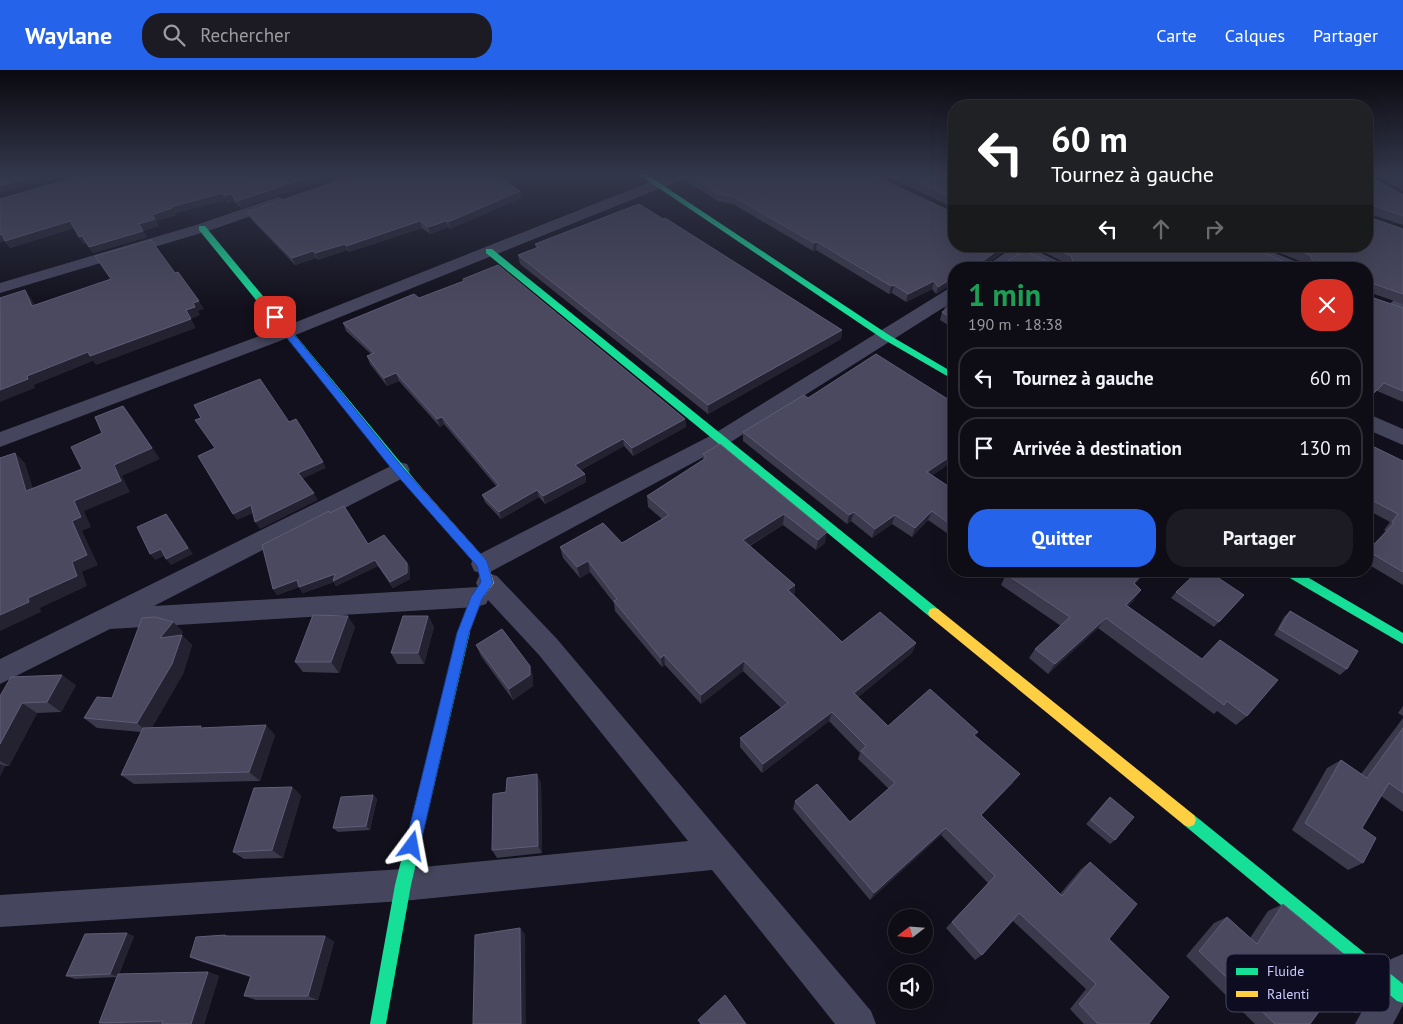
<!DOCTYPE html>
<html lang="fr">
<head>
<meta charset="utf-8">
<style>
  body { margin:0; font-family:"PT Sans",sans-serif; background:#1c1a22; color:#f1f3f6; height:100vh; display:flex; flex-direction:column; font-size:19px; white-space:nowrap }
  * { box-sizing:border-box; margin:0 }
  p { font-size:16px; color:#9b9ba0 }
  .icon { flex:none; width:28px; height:28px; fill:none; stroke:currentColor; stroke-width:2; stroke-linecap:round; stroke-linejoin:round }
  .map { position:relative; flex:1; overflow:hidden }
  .drawer { position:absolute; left:948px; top:192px; width:425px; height:315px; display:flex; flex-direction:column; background:#0e0c15; border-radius:20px; box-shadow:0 5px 20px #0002,0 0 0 1px #2e2c34 }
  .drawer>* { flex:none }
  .banner { position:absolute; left:948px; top:30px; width:425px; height:152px; border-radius:20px; box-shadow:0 5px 20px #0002,0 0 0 1px #2e2c34; background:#202124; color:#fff; overflow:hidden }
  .needle { width:32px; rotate:253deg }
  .buttons { position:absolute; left:888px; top:839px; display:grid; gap:10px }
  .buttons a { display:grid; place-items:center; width:45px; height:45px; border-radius:50%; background:#0e0c15; box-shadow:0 5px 20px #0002,0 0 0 1px #2e2c34; font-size:25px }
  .pin { position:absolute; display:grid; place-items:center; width:42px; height:42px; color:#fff; margin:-21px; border-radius:10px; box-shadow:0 2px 8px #0006 }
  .me { position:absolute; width:55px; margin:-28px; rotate:13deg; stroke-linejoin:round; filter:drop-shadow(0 0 4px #0008) }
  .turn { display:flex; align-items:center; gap:18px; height:105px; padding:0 20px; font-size:22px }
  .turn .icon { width:65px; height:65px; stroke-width:2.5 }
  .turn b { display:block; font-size:35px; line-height:42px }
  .lanes { display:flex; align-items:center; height:48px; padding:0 20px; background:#0003; justify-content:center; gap:25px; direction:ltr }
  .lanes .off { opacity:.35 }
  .round { display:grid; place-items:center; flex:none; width:52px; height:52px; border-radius:20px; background:#1c1a22 }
  .headline { display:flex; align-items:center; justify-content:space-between; height:85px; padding:0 20px }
  h1 { font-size:30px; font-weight:800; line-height:38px; color:#1e9e55 }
  .primary-button { display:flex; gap:10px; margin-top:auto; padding:10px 20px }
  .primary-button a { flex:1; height:58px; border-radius:20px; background:#2563eb; color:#fff; font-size:20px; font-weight:800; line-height:58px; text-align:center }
  .primary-button a+a { background:#1c1a22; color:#f1f3f6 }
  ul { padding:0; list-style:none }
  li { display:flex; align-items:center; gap:15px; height:62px; margin:0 10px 8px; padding:0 10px; border:2px solid #2e2c34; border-radius:20px }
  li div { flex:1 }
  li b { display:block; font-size:19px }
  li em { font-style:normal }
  header { display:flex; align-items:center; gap:30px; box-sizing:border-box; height:70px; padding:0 25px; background:#2563eb; color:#fff }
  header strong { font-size:24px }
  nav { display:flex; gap:28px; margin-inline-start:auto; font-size:18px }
  .search { width:350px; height:45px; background:#1c1a22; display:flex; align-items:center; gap:12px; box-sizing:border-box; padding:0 18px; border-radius:20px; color:#9b9ba0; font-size:19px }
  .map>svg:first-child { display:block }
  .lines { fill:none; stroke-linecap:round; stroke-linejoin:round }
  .street { fill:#45455d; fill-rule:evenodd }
  .fast { fill:#16e098; fill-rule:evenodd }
  .slow { fill:#ffcf43; fill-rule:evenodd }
  .wall { fill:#3b394c }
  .shaded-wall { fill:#242230 }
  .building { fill:#4b495f; stroke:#5f5d78 }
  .route { fill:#2563eb; stroke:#184099 }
  .key { fill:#0e0c20; stroke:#484563; stroke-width:1 }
  .key-label { font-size:14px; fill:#cecbff }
</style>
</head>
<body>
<header>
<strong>Waylane</strong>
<div class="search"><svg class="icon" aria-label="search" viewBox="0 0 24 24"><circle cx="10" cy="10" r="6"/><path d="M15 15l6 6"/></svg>Rechercher</div>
<nav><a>Carte</a><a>Calques</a><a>Partager</a></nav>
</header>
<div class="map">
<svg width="1403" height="954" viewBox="0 0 1403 954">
  <rect width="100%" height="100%" fill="#12101c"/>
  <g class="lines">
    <g class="street">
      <polygon points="670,104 690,104 688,107 293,266 0,377 0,362 281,258"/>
      <polygon points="278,127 283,129 286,132 283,135 208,161 0,223 0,213 196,155"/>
      <polygon points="1006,176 1033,176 1031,178 1066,195 1068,199 1047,199 1021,186 1002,199 982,199 1009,180"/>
      <polygon points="1236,176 1258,176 1304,195 1306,199 1283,199 1238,179"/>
      <polygon points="954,218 954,231 726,375 492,501 483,504 474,501 471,494 474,487 712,365 948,219"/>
      <path d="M1403 226V241L1395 244 1389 243 1386 239C1391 232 1395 228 1403 226Z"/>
      <polygon points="1366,343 1403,359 1403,375 1366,359"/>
      <polygon points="399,392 407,394 410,400 407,406 154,536 478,517 476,513 479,506 488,503 497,506 557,569 871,941 876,954 835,954 712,800 403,831 0,857 0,825 403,799 688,771 539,585 488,530 486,534 477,537 110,559 0,614 0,589"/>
      <polygon points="1403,884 1403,935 1393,954 1355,954 1391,889"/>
    </g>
    <g class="fast">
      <polygon points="638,104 646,104 889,265 954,303 954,310 883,269"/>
      <polygon points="199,156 205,156 420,416 421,419 420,422 412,422 199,160"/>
      <polygon points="486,179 492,179 938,539 940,543 938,547 934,548 930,547 486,183"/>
      <polygon points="1281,501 1297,501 1403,563 1403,574 1283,504"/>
      <polygon points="464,557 468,558 470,562 411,815 386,954 370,954 395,815 458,562 460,558"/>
      <polygon points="1189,743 1194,745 1403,914 1403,933 1397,931 1184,755 1182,750 1184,745"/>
    </g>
    <g class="slow">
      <polygon points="416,415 420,416 487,491 494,513 482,529 468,566 464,567 460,566 458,562 471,527 482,512 478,496 412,422 411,419 412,416"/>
      <polygon points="934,538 938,539 1194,745 1196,750 1194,755 1189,757 1184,755 930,547 928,543 930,539"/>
    </g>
  </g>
  <g class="wall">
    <polygon points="88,104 340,104 241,138 234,131 228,133 226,130 175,143 176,145 156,151 159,156 143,161 147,167 93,183 86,173 83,174 74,158 10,178 5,171"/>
    <polygon points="685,104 870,104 1006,180 988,193 1065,193 1034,177 1034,176 1227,176 1241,183 1250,183 1287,193 1302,192 1265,177 1266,176 1366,176 1369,106 1403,125 1403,155 1370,144 1371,148 1403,159 1403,234 1371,223 1371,227 1403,238 1403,332 1377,321 954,199 954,217 947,217 936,224 932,219 906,232 892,223 889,224 816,180 813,181 733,134 718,131 685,110"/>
    <polygon points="883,104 954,104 954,138"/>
    <polygon points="1375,104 1403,104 1403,121"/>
    <polygon points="520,121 521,128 450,159 448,157 430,164 422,158 349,182 347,180 318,190 316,188 295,195 250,148 247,142"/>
    <polygon points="535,174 842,260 841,269 708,344 520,194 518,185 536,178"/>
    <polygon points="463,209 685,349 686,357 633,386 624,376 581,400 585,404 586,412 545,434 539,427 501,449 485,432 482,425 497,417 444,354 440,357 399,311 387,316 370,294 367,286 371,284 346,261 343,253 419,228 463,211"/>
    <polygon points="954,226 954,259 940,250 942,242 945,240 944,239 947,231"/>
    <polygon points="808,328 933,406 954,420 954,468 928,450 912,467 892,454 872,468 851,451 847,454 743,371 743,362"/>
    <polygon points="1366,373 1403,392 1403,515 1366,493 1366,482 1386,461 1384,460 1390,452 1366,439"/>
    <polygon points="703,384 825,473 816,480 783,455 750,476 795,515 794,525 842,572 916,573 912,583 858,627 888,656 975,666 1013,713 981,745 1060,824 1081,799 1090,792 1109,869 1149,954 1084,954 1070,939 1086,919 1013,851 982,885 975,890 946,858 988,813 941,765 870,830 793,739 795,731 850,752 889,719 858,689 860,683 829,651 762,703 740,677 740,668 781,638 743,601 701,634 665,595 662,597 615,541 614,533 590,502 580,508 563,488 560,477 622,473 662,449 648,437 647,426 703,390"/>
    <polygon points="330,443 368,474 407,493 410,498 410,509 393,518 378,496 336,516 334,512 303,523 299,517 277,525 273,519"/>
    <polygon points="1147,501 1135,514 1141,520 1133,531 1128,536 1247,646 1236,655 1217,641 1214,644 1098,558 1048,604 1029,588 1035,579 1061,556 1001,515 1006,504"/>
    <polygon points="1176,522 1244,525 1214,557 1171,528"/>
    <polygon points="1290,541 1347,599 1340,605 1274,565 1284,547"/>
    <polygon points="428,546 434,557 424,594 397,594 391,583"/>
    <polygon points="173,552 183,562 181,565 192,575 183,604 152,657 203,658 275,665 260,711 134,714 121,705 141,662 97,658 84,648 112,628"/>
    <polygon points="355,557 339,603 303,602 295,592"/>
    <polygon points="476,575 533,606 533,616 513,630 481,586"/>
    <polygon points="76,615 61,642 37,643 9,696 5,696 0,706 0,626"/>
    <polygon points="1403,636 1403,646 1398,643"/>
    <polygon points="1403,648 1403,742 1381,726 1362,758 1363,793 1348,800 1292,760 1327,698 1341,690 1361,704"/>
    <polygon points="541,713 542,783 497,788 492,780 506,722"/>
    <polygon points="292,717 301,726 283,788 244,789 233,782"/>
    <polygon points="373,725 377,729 370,760 338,762 333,758"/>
    <polygon points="1110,727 1115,770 1110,774 1086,754 1105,732"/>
    <polygon points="1283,834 1373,939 1355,943 1332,923 1310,954 1255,954 1186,886 1214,853 1227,847 1250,868 1268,841"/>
    <polygon points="225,865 229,866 325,866 334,872 318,930 256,930 244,926 250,907 202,892 190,887"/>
    <polygon points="134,866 119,904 208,902 219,906 204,954 104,954 99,953 117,907 75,909 66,906"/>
  </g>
  <g class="shaded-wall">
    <polygon points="42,104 69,104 0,123 0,116"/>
    <polygon points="318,104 340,104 241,138 237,131"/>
    <polygon points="520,121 521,128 450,159 448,152"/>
    <polygon points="222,123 226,130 175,143 176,145 156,151 159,156 143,161 147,167 93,183 89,177 139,154 152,145 171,137"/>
    <polygon points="231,124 234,131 228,133 224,126"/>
    <polygon points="70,151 74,158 10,178 5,171 0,173 0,165"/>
    <polygon points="420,151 422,158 349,182 346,176"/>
    <polygon points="446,151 448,157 430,164 428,157"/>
    <polygon points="82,166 86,173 83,174 79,167"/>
    <polygon points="817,172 816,180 813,181 814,173"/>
    <polygon points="345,174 347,180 318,190 315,183"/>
    <polygon points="1003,176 1007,176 1006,180 980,199 983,191"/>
    <polygon points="313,181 316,188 295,195 292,188"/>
    <polygon points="949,210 947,217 936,224 938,217"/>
    <polygon points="934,211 932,219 906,232 908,224"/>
    <polygon points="894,215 892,223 889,224 891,216"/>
    <polygon points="25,220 31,228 39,244 32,236"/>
    <polygon points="199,231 204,239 198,241 200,245 191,249 186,240 193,233"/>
    <polygon points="191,249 196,258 96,295 93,291 34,315 35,318 0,332 0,320 27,306 88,282"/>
    <polygon points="842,260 841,269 708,344 708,335"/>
    <polygon points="396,303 399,311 387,316 384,308"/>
    <polygon points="123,336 131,346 160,389 122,406 130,422 84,441 91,457 82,461 98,495 82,502 87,516 40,538 41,542 0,561 0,545 28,528 72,492 72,451 74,431 114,395"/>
    <polygon points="442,347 444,354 440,357 437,349"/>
    <polygon points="685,349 686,357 633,386 632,378"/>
    <polygon points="623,369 624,376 577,402 575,395"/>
    <polygon points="15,383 25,393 37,431 26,421"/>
    <polygon points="954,384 954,391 924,411 927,402"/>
    <polygon points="323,392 326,398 302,409 298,403"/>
    <polygon points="585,404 586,412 545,434 543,426"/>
    <polygon points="537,420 539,427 501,449 499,442"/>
    <polygon points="314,423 318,430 260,459 255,452"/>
    <polygon points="251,435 256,442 237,450 233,444"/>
    <polygon points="932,441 928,450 912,467 915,458"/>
    <polygon points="854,442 851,451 847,454 849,445"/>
    <polygon points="166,444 171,450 193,484 171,495 166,489"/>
    <polygon points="784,444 783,455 742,480 743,470"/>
    <polygon points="895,445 892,454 872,468 875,459"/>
    <polygon points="827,462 825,473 816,480 818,470"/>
    <polygon points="161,479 166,485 155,490 150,484"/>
    <polygon points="375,490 378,496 336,516 334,512 303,523 299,517"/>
    <polygon points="588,491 590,502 580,508 577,497"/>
    <polygon points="407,493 410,498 410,509 393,518 390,512"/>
    <polygon points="1145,501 1147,501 1126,523 1134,513"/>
    <polygon points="297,510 301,516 277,525 273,519"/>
    <polygon points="795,515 793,526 788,520"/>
    <polygon points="1141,520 1133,531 1119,545 1126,535"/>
    <polygon points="348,546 355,557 339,603 331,592"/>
    <polygon points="428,546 434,557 424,594 418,583"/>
    <polygon points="1106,548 1098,558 1048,604 1055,594"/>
    <polygon points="173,552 183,562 171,578 160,568"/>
    <polygon points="182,565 192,575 183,604 149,663 137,653"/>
    <polygon points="916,573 912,583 851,633 854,623"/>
    <polygon points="664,585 665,595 662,597 661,588"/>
    <polygon points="744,591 743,601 701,634 701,625"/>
    <polygon points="530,596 533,606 533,616 513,630 509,619"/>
    <polygon points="62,605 76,615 61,642 47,632"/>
    <polygon points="22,633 37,643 9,696 0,691 0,674"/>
    <polygon points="832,642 829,651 762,703 763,694"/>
    <polygon points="266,655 275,665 260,711 249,702"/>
    <polygon points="0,694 5,696 0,706"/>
    <polygon points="537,704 541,713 542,783 538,776"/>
    <polygon points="1020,704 1013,713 975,752 981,745"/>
    <polygon points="292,717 301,726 283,788 272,780"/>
    <polygon points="373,725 377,729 370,760 366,756"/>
    <polygon points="946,758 941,765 870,830 874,823"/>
    <polygon points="520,858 525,864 526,954 521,954"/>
    <polygon points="127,863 134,866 118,907 110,904"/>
    <polygon points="325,866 334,872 318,930 308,926"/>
    <polygon points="208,902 219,906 204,954 191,954"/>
  </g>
  <g class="building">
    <polygon points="0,104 42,104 0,116"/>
    <polygon points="88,104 318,104 237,131 231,124 224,126 222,123 171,137 172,138 152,145 155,149 139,154 143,161 89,177 82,166 79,167 70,151 5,171 2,164 0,165 0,129"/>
    <polygon points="358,104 495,104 520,121 448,152 446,151 428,157 420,151 346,176 345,174 315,183 313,181 292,188 247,142"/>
    <polygon points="687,104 870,104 954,143 954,176 1003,176 983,191 984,193 1005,193 1024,180 1050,193 1071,193 1073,192 1071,186 1050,176 1227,176 1241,183 1245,180 1250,183 1256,179 1287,193 1313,192 1310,185 1287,176 1366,176 1366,104 1369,104 1369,106 1403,125 1403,146 1372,135 1369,136 1371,148 1403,159 1403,224 1371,213 1371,227 1403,238 1403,321 1384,313 1366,331 1366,199 954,199 954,209 949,210 938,217 934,211 908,224 894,215 891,216 817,172 814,173 734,127 718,124"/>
    <polygon points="900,104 954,104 954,129"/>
    <polygon points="1392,104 1403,104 1403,110"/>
    <polygon points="639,134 663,149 665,148 842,260 708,335 518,185 539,177 535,174"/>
    <polygon points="151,170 175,203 178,202 199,231 193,233 195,237 186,240 191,249 90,286 88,282 27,306 28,309 0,320 0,228 25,220 32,236 111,209 95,186"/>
    <polygon points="498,195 685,349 632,378 623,369 575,395 585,404 543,426 537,420 499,442 482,425 499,415 442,347 437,349 396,303 384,308 367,286 374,283 343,253 414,224 419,228 464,211 463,209"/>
    <polygon points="954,226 954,250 942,242 950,237 947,231"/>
    <polygon points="876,284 954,333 954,384 927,402 954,420 954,457 932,441 915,458 895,445 875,459 854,442 849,445 743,362 804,325 808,328"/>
    <polygon points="260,309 289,352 296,349 323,392 298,403 314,423 255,452 251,435 233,444 198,386 215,378 195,350 201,348 194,335"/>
    <polygon points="123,336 152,378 114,395 121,411 74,431 81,447 72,451 87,485 72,492 77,506 28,528 29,532 0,545 0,388 15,383 26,421 82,399 71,377 102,363 95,347"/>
    <polygon points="1366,373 1403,391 1403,502 1368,481 1394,453 1392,452 1398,444 1366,427"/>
    <polygon points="720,374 827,462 818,470 784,444 743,470 795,515 788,520 842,572 880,542 916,573 854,623 888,656 930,619 978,662 974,665 1020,704 981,745 1062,826 1090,792 1137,834 1109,869 1169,927 1149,954 1098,954 1079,934 1096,914 1019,843 982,885 952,852 995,806 946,758 874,823 795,731 817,714 850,752 895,713 861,681 866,676 832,642 763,694 740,668 788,633 744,591 701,625 664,585 661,588 614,531 617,529 588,491 577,497 560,477 603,453 622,473 669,445 647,426 706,388 703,384"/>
    <polygon points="344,436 368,474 384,465 407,493 407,503 390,512 375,490 333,511 335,504 299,517 297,510 273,519 262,475 329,441 330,443"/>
    <polygon points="166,444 188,478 166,489 161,479 150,484 137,457"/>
    <polygon points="1009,501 1145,501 1134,513 1141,520 1126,535 1202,589 1220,570 1278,610 1247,646 1227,631 1224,635 1106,548 1055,594 1035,579 1070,547 1006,504"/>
    <polygon points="1198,501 1208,501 1244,525 1219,552 1176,522"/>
    <polygon points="1290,541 1358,581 1347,599 1279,559"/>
    <polygon points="313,545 348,546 331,592 295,592"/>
    <polygon points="403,546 428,546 418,583 391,583"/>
    <polygon points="155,547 173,552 160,568 182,565 172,594 137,653 84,648 97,627 112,628 142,548"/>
    <polygon points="502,559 530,596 530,605 509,619 476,575"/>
    <polygon points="62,605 47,632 22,633 0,674 0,626 11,607"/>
    <polygon points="266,655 249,702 121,705 143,658 201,656 200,658"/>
    <polygon points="1403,658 1403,723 1389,713 1362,758 1376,768 1363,793 1305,753 1341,690 1367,708"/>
    <polygon points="537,704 538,776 492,780 493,724 506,722 507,708"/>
    <polygon points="292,717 272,780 233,782 254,718"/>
    <polygon points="373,725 366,756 333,758 341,727"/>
    <polygon points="1110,727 1134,747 1115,770 1091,750"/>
    <polygon points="1283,834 1385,918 1373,939 1341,911 1310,954 1275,954 1199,881 1227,847 1257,874"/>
    <polygon points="520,858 521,954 473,954 475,865"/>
    <polygon points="127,863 110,904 66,906 85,864"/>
    <polygon points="225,865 225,866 325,866 308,926 244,926 251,906 190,887 196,867"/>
    <polygon points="208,902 191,954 162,954 163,951 99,953 118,904"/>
    <polygon points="725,925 746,954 701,954 698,950"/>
  </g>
  <linearGradient id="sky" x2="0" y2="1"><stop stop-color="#0a090f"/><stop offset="0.44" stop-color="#33374b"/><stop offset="1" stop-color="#33374b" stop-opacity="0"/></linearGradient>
  <rect width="1403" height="238" fill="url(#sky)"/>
  <polygon class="route" points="272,245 278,245 403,398 487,491 493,513 482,529 469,563 420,776 418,782 412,784 407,782 405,776 457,563 471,527 481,512 477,496 395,403 272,249"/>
  <rect x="1226" y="884" width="164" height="58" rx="8" class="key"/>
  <rect x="1236" y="898" width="22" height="7" fill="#16e098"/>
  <rect x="1236" y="921" width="22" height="6" fill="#ffcf43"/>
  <g class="key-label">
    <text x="1267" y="906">Fluide</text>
    <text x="1267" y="929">Ralenti</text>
  </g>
</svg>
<div class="buttons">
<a><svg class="needle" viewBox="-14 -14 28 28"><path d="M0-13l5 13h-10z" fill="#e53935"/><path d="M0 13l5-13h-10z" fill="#9b9ba0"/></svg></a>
<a><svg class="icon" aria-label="sound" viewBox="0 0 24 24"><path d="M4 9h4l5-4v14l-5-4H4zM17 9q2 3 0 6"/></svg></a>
</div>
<div class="pin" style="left:275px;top:247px;background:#d93025"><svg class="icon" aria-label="arrive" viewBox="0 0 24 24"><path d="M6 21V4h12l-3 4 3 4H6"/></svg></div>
<svg class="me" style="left:412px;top:776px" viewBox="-20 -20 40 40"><path d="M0-17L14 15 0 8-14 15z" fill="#2563eb" stroke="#fff" stroke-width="4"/></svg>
<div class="banner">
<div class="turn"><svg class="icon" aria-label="left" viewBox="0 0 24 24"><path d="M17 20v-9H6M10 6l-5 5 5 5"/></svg><div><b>60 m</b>Tournez à gauche</div></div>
<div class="lanes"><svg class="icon" aria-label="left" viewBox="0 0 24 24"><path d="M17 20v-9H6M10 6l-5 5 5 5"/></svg><svg class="icon off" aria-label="ahead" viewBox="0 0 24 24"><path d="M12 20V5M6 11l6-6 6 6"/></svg><svg class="icon off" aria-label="right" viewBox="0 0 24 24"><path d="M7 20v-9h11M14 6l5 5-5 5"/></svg></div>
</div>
<section class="drawer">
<div class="headline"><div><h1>1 min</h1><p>190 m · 18:38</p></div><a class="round" style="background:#d93025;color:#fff"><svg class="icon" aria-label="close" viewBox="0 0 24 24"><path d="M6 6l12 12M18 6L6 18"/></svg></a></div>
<ul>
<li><svg class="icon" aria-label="left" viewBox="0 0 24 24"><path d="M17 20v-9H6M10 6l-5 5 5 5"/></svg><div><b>Tournez à gauche</b></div><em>60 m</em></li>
<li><svg class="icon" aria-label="arrive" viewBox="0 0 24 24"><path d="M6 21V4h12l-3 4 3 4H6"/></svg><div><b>Arrivée à destination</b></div><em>130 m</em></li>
</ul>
<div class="primary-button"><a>Quitter</a><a>Partager</a></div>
</section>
</div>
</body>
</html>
